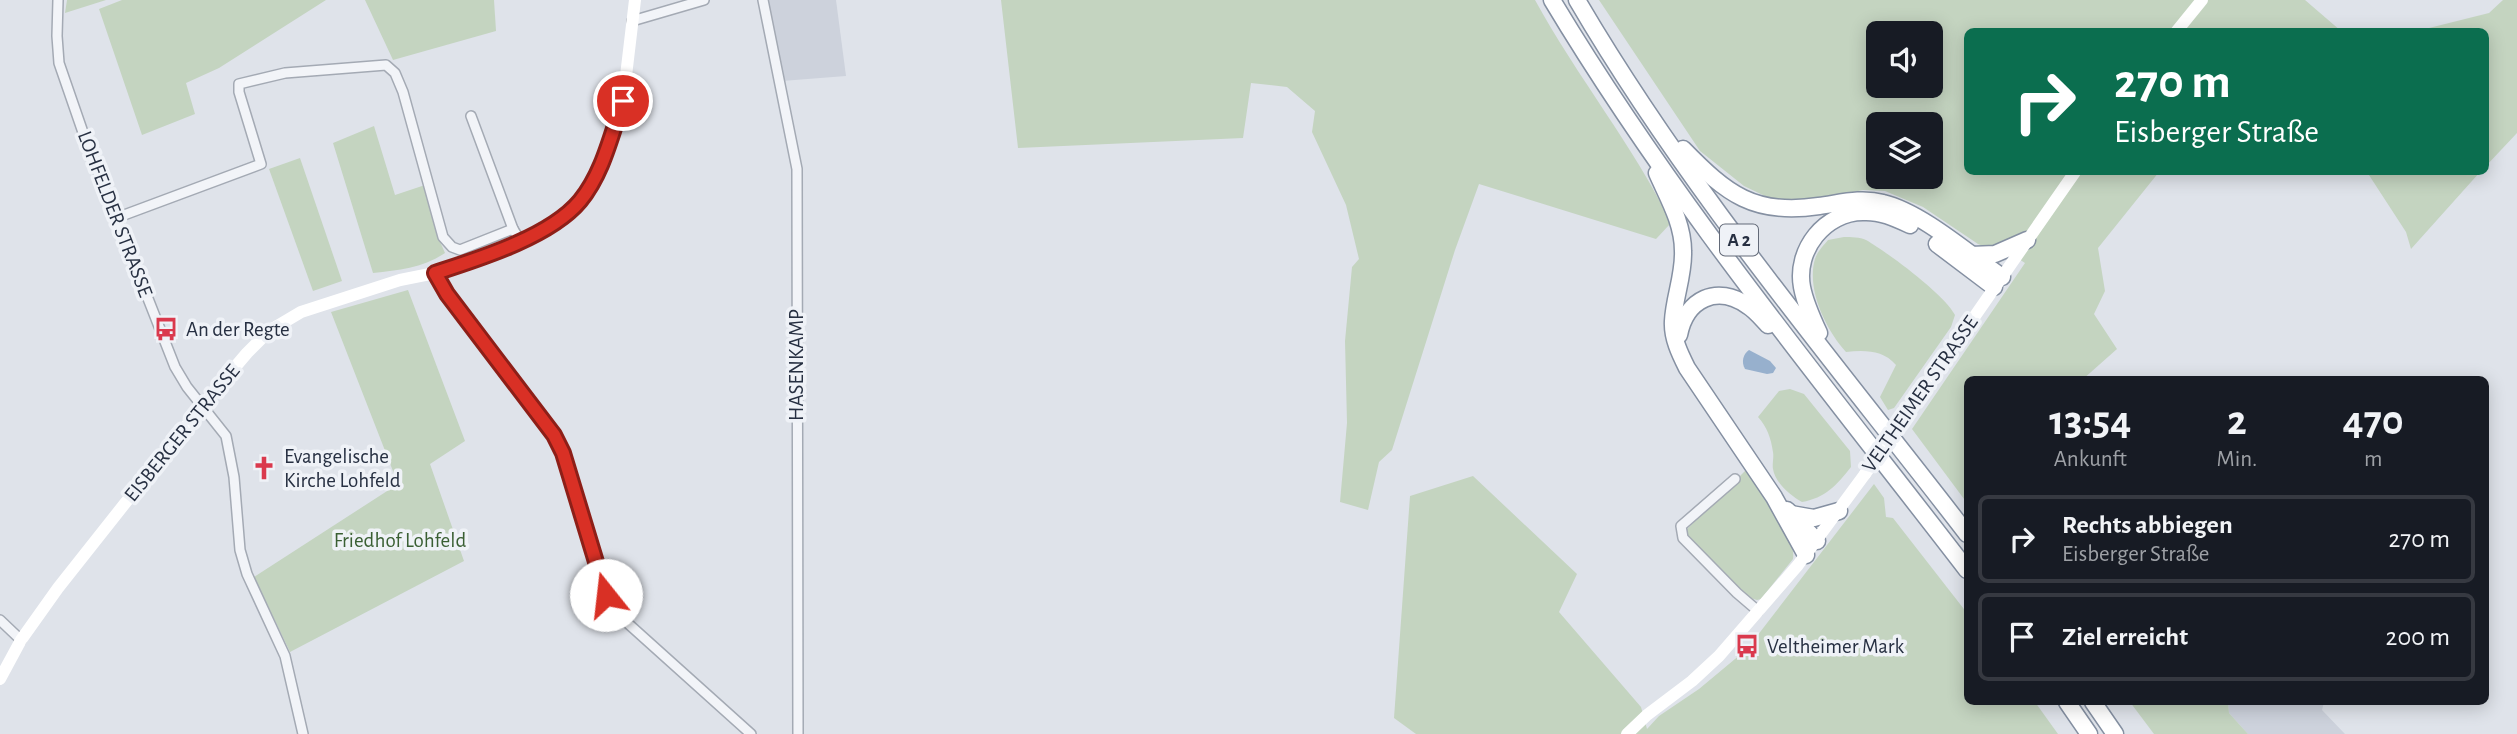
<!DOCTYPE html>
<html lang="de">
<head>
<meta charset="utf-8">
<style>
  body { margin:0; font-family:"Alegreya Sans",sans-serif; background:#242831; color:#f1f3f6; height:100vh; display:flex; flex-direction:column; font-size:26px; white-space:nowrap }
  * { box-sizing:border-box; margin:0 }
  p { font-size:23px; color:#9ea1a6 }
  .icon { flex:none; width:38px; height:38px; fill:none; stroke:currentColor; stroke-width:2; stroke-linecap:round; stroke-linejoin:round }
  .map { position:relative; flex:1; overflow:hidden }
  .drawer { position:absolute; left:1964px; top:376px; width:525px; height:329px; display:flex; flex-direction:column; background:#171b24; border-radius:10px; box-shadow:0 4px 18px #0003 }
  .drawer>* { flex:none }
  .hud { position:absolute; left:1964px; top:28px; width:525px; height:147px; border-radius:10px; box-shadow:0 4px 18px #0003; background:#0b6e4f; color:#fff; overflow:hidden }
  .tools { position:absolute; left:1866px; top:21px; display:grid; gap:14px }
  .tools a { display:grid; place-items:center; width:77px; height:77px; border-radius:10px; background:#171b24; box-shadow:0 4px 18px #0003; font-size:35px }
  .pin { position:absolute; display:grid; place-items:center; width:60px; height:60px; color:#fff; margin:-30px; border:4px solid #fff; border-radius:50%; box-shadow:0 2px 7px #0007 }
  .me { position:absolute; width:77px; margin:-38px; rotate:344deg; stroke-linejoin:round; filter:drop-shadow(0 0 5px #0008) }
  .turn { display:flex; align-items:center; gap:24px; height:147px; padding:0 35px; font-size:32px }
  .turn .icon { width:91px; height:91px; stroke-width:2.5 }
  .turn b { display:block; font-size:49px; line-height:60px }
  .eta { display:flex; justify-content:space-evenly; align-items:center; height:119px; text-align:center }
  .eta b { font-size:42px; font-weight:700; line-height:49px }
  ul { padding:0; list-style:none }
  li { display:flex; align-items:center; gap:21px; height:88px; margin:0 14px 10px; padding:0 21px; border:4px solid #363941; border-radius:10px }
  li div { flex:1 }
  li b { display:block; font-size:26px }
  li em { font-style:normal }
  .map>svg:first-child { display:block }
  .built { fill:#cdd2dc }
  .green { fill:#c4d4c0; fill-rule:evenodd }
  .water { fill:#97b0cd }
  .lines { fill:none; stroke-linecap:round; stroke-linejoin:round }
  .minor-casing { stroke:#a4aab4; stroke-width:12 }
  .motorway-casing { stroke:#8590a2; stroke-width:19 }
  .minor { stroke:#f2f4f8; stroke-width:9 }
  .secondary { stroke:#fff; stroke-width:12 }
  .motorway { stroke:#fff; stroke-width:16 }
  .secondary-bridge { stroke:#fff; stroke-width:12 }
  .route-casing { stroke:#8d1f18; stroke-width:18 }
  .route { stroke:#d93025; stroke-width:12 }
  .labels { text-anchor:middle; dominant-baseline:central; stroke-width:7; stroke-linejoin:round; paint-order:stroke }
  .shield { fill:#eff2f7; stroke:#636a78; stroke-width:2 }
  .shield-label { font-size:19px; font-weight:bold; fill:#273042 }
  .street-label { font-size:21px; fill:#273042; stroke:#eff2f7 }
  .poi-label { font-size:21px; fill:#273042; stroke:#eff2f7; text-anchor:start }
  .park-label { font-size:21px; fill:#3a5f33; stroke:#eff2f7 }
</style>
</head>
<body>
<div class="map">
<svg width="2517" height="734" viewBox="0 0 2517 734">
  <rect width="100%" height="100%" fill="#dfe3ea"/>
  <g class="built">
    <polygon points="767,0 836,0 846,76 782,81"/>
    <polygon points="2228,702 2324,702 2322,710 2345,734 2248,734 2229,713"/>
  </g>
  <g class="green">
    <polygon points="67,0 106,0 65,13"/>
    <polygon points="122,0 326,0 219,68 186,83 195,114 142,135 99,9"/>
    <polygon points="365,0 494,0 496,31 393,60"/>
    <path d="M1001 0H1535C1577 77 1633 145 1671 223L1656 239 1479 184 1455 250 1392 450 1379 462 1368 510 1340 502 1347 423 1345 341 1352 267 1359 259 1346 205 1312 132 1315 111 1287 87 1251 83 1243 138 1018 148Z"/>
    <path d="M1599 0H2305L2341 31 1967 32V172H2159L2098 248 2105 291 2094 314 2117 349 2082 380H1967V503L1912 429 2025 263 1996 244 1988 248 1978 244 1923 207 1885 191 1863 190 1820 199 1783 201 1767 197 1744 186 1700 151ZM1878 33H1930V86H1878ZM1878 124H1930V177H1878Z"/>
    <polygon points="2503,0 2517,0 2517,133 2485,167 2485,32 2417,31 2489,13"/>
    <path d="M374 126 395 195 425 185 438 237 445 253C423 268 399 270 373 273L333 143Z"/>
    <polygon points="300,158 342,281 313,291 269,169"/>
    <polygon points="2367,172 2480,172 2411,249 2406,232"/>
    <path d="M1844 237C1851 237 1860 237 1866 240 1887 252 1944 294 1955 315L1951 327 1894 408 1888 410 1880 397 1896 365C1883 350 1865 350 1846 352 1826 330 1806 289 1815 259 1817 252 1824 245 1828 240Z"/>
    <polygon points="408,290 465,441 430,464 464,561 290,652 254,577 398,484 331,312"/>
    <path d="M1790 389 1804 394 1850 451 1851 467C1837 485 1825 498 1802 502 1791 496 1775 483 1773 469 1772 464 1774 458 1773 452 1771 438 1767 427 1758 417L1779 391Z"/>
    <path d="M1747 469C1760 490 1797 535 1793 559L1761 599 1757 600 1743 596 1687 536 1686 530Z"/>
    <polygon points="1473,476 1577,574 1559,612 1641,707 1647,729 1659,716 1699,689 1747,649 1874,484 1884,498 1886,517 1893,518 1967,613 1967,702 2035,702 2058,734 1416,734 1394,718 1410,496"/>
    <polygon points="2130,702 2228,702 2229,713 2248,734 2154,734"/>
  </g>
  <path class="water" d="M1749 350 1770 361 1776 368 1773 373 1767 374 1745 369C1741 362 1743 354 1749 350Z"/>
  <g class="lines">
    <g class="minor-casing">
      <g id="minor">
        <polyline points="58,0 57,36 59,63 87,144 175,367 187,387 226,436 234,477 240,550 247,574 285,656 303,734"/>
        <polyline points="763,0 797,169 798,734"/>
        <polyline points="632,21 704,0"/>
        <polyline points="471,116 513,229 521,242"/>
        <polyline points="116,218 261,164 239,92 239,84 285,73 386,65 395,73 403,92 443,237 452,247 460,250 513,229"/>
        <polyline points="435,273 447,294 554,435 563,453 606,595 623,619 751,734"/>
        <polyline points="1735,479 1681,526 1683,538 1737,593 1758,611"/>
        <polyline points="0,620 21,640"/>
      </g>
    </g>
    <g class="motorway-casing">
      <g id="motorway">
        <path d="M1552 0C1673 202 1824 384 1967 570"/>
        <path d="M1577 0C1688 190 1833 360 1967 534"/>
        <path d="M1683 149C1727 194 1754 216 1819 206 1841 203 1861 197 1883 203 1921 212 1969 254 2002 277"/>
        <path d="M1657 173C1668 198 1683 223 1683 251 1684 275 1674 298 1673 321 1672 338 1680 354 1687 368L1774 497 1806 555"/>
        <polyline points="1937,244 1994,287"/>
        <polyline points="1971,255 1995,254 2027,240"/>
        <path d="M1819 333C1812 318 1805 303 1802 287 1795 250 1825 212 1863 212 1880 211 1895 218 1910 225"/>
        <path d="M1679 335C1686 299 1717 284 1748 306 1756 311 1762 319 1768 325"/>
        <polyline points="1787,510 1817,541"/>
        <polyline points="1791,514 1814,518 1839,511"/>
        <polyline points="2067,702 2089,734"/>
        <polyline points="2093,702 2115,734"/>
      </g>
    </g>
    <use href="#minor" class="minor"/>
    <g class="secondary">
      <polyline points="2176,32 2202,0"/>
      <polyline points="1904,418 2075,172"/>
      <polyline points="0,679 21,640 58,588 202,406 247,353 269,331 301,312 400,280 435,273 482,258 521,242 554,222 579,202 600,168 623,101 635,0"/>
      <polyline points="1627,734 1647,715 1692,681 1719,656 1798,565 1865,474"/>
    </g>
    <use href="#motorway" class="motorway"/>
    <polyline class="secondary-bridge" points="1865,474 1904,418"/>
  </g>
  <g class="lines">
    <g class="route-casing">
      <path id="route" d="M606 595 563 453 554 435 447 294 435 273C478 259 550 237 580 201 603 173 611 135 623 101"/>
    </g>
    <use href="#route" class="route"/>
  </g>
  <defs>
    <g id="bus-bare" transform="scale(1.89)"><path d="M-5-6H5V4H4V6H2V4H-2V6H-4V4H-5ZM-3.5-4V0h7V-4ZM-3.5 1.2v1.5H-2V1.2ZM2 1.2v1.5H3.5V1.2Z" fill="#da394d" stroke="#eff2f7" stroke-width="2.5" paint-order="stroke"/></g>
    <g id="church-bare" transform="scale(1.89)"><path d="M-1.2-6h2.4v3.5h3.3v2.4h-3.3V6h-2.4V-.1h-3.3v-2.4h3.3Z" fill="#da394d" stroke="#eff2f7" stroke-width="2.5" paint-order="stroke"/></g>
  </defs>
  <g fill-rule="evenodd">
    <use href="#bus-bare" x="166" y="329"/>
    <use href="#church-bare" x="264" y="468"/>
    <use href="#bus-bare" x="1747" y="646"/>
  </g>
  <g class="labels">
    <rect class="shield" x="1720" y="224.5" width="38" height="31" rx="5"/>
    <g class="shield-label">
      <text x="1739" y="240">A 2</text>
    </g>
    <g class="street-label">
      <text transform="translate(115 214) rotate(69)">LOHFELDER STRASSE</text>
      <text transform="translate(796 365) rotate(-90)">HASENKAMP</text>
      <text transform="translate(1920 394) rotate(-55)">VELTHEIMER STRASSE</text>
      <text transform="translate(182 433) rotate(-51)">EISBERGER STRASSE</text>
    </g>
    <g class="poi-label">
      <text x="186" y="329">An der Regte</text>
      <text x="284" y="456">Evangelische<tspan x="284" dy="24">Kirche Lohfeld</tspan></text>
      <text x="1767" y="646">Veltheimer Mark</text>
    </g>
    <g class="park-label">
      <text x="400" y="540">Friedhof Lohfeld</text>
    </g>
  </g>
</svg>
<div class="tools">
<a><svg class="icon" aria-label="sound" viewBox="0 0 24 24"><path d="M4 9h4l5-4v14l-5-4H4zM17 9q2 3 0 6"/></svg></a>
<a><svg class="icon" aria-label="layers" viewBox="0 0 24 24"><path d="M12 4l9 5-9 5-9-5zM3 14l9 5 9-5"/></svg></a>
</div>
<div class="pin" style="left:623px;top:101px;background:#d93025"><svg class="icon" aria-label="arrive" viewBox="0 0 24 24"><path d="M6 21V4h12l-3 4 3 4H6"/></svg></div>
<svg class="me" style="left:606px;top:595px" viewBox="-20 -20 40 40"><circle r="19" fill="#fff"/><path d="M0-13L10 11 0 6-10 11z" fill="#d93025"/></svg>
<div class="hud">
<div class="turn"><svg class="icon" aria-label="right" viewBox="0 0 24 24"><path d="M7 20v-9h11M14 6l5 5-5 5"/></svg><div><b>270 m</b>Eisberger Straße</div></div>
</div>
<section class="drawer">
<div class="eta">
<div><b>13:54</b><p>Ankunft</p></div>
<div><b>2</b><p>Min.</p></div>
<div><b>470</b><p>m</p></div>
</div>
<ul>
<li><svg class="icon" aria-label="right" viewBox="0 0 24 24"><path d="M7 20v-9h11M14 6l5 5-5 5"/></svg><div><b>Rechts abbiegen</b><p>Eisberger Straße</p></div><em>270 m</em></li>
<li><svg class="icon" aria-label="arrive" viewBox="0 0 24 24"><path d="M6 21V4h12l-3 4 3 4H6"/></svg><div><b>Ziel erreicht</b></div><em>200 m</em></li>
</ul>
</section>
</div>
</body>
</html>
